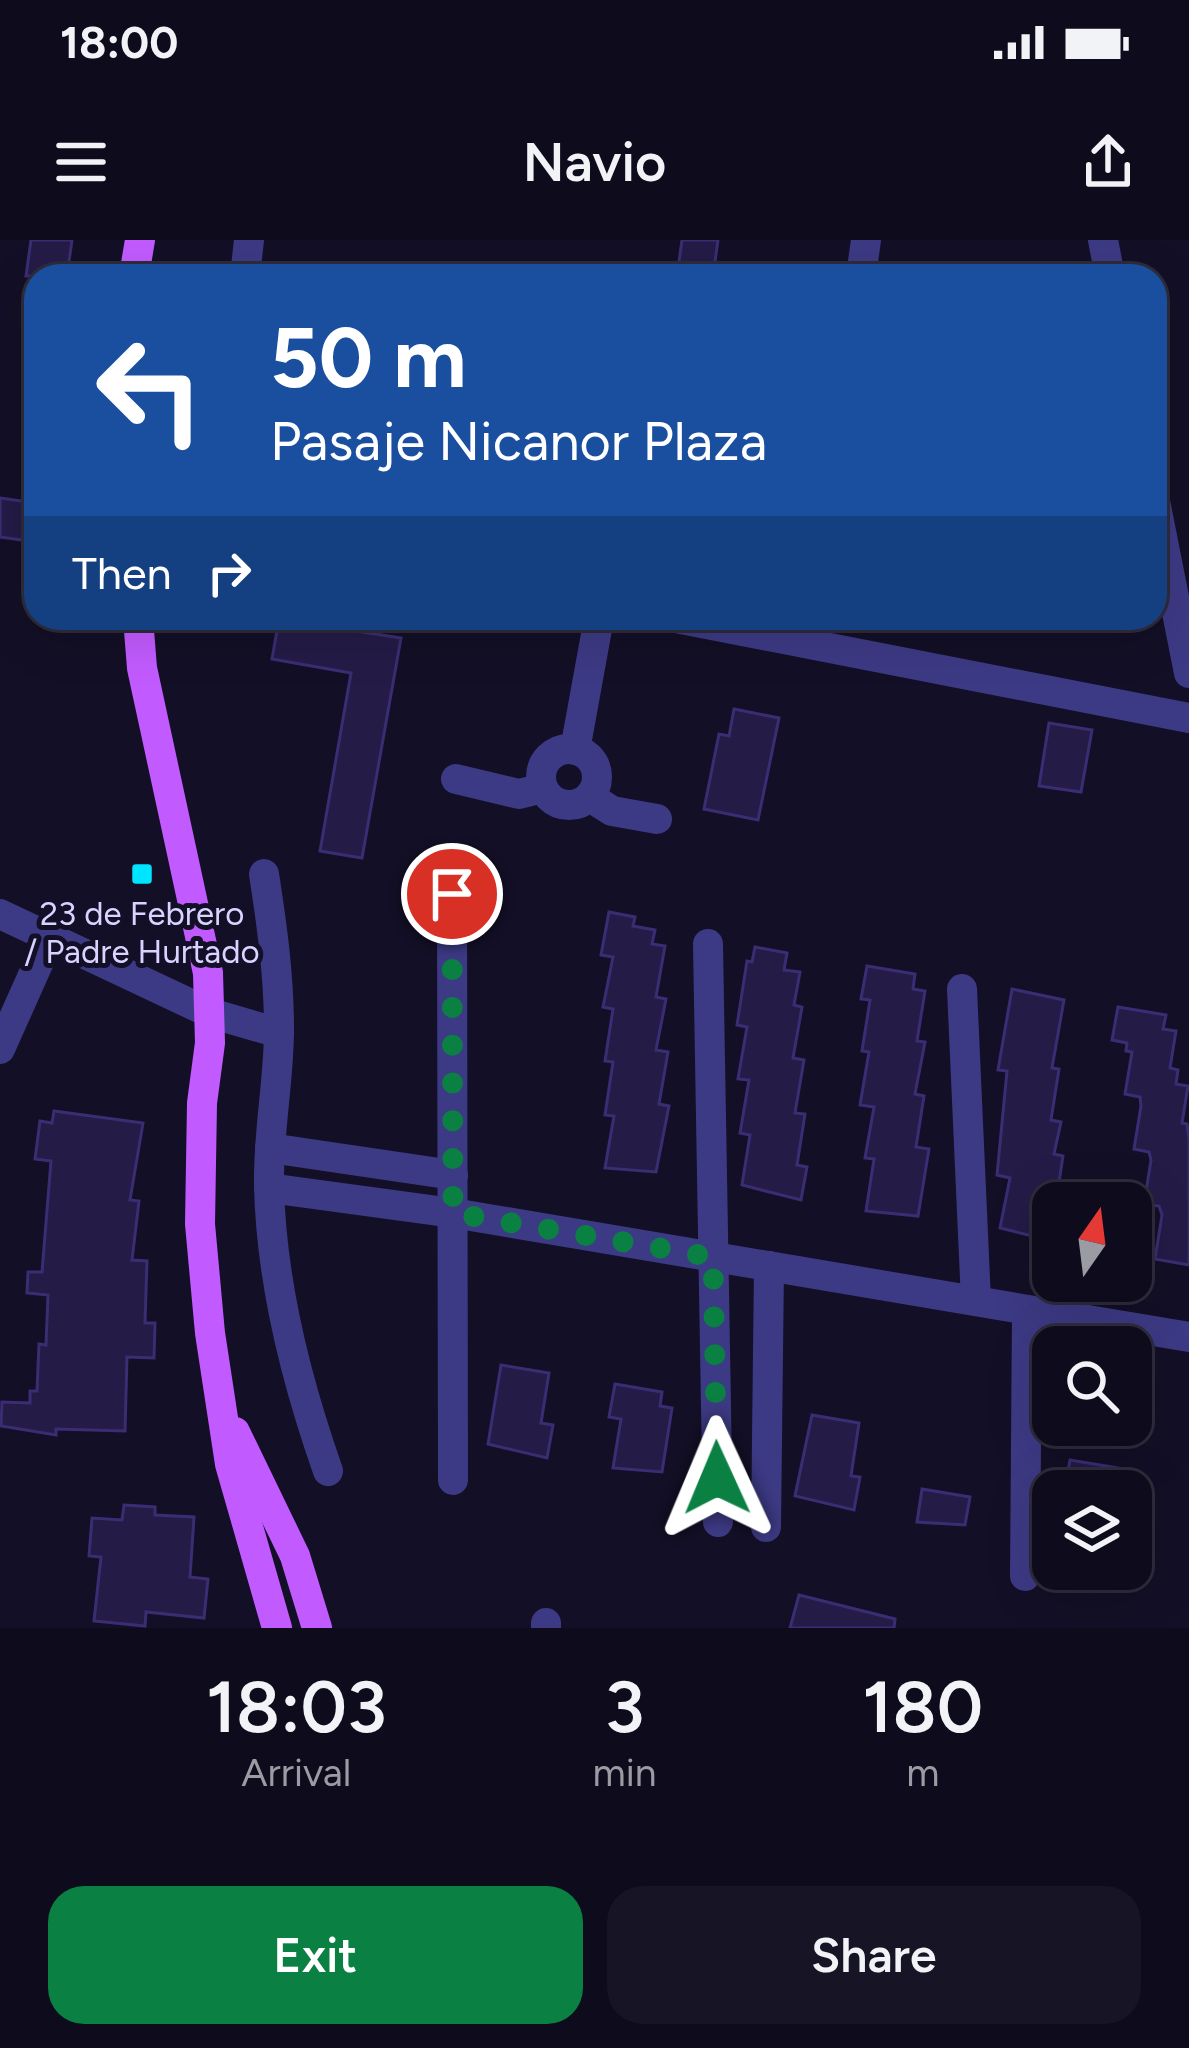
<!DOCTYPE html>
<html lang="en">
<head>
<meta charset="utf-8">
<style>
  body { margin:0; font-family:Figtree,sans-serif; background:#171425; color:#f1f3f6; height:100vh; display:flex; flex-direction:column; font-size:45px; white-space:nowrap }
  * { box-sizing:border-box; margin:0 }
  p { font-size:39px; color:#9b9ba3 }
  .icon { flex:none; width:66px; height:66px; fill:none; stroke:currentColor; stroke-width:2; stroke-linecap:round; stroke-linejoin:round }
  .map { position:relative; height:1388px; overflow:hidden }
  .details { display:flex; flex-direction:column; background:#0e0b1c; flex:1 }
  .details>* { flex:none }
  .top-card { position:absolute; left:24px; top:24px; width:1143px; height:366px; border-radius:36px; box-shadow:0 12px 48px #0002,0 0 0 3px #2e2b3b; background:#1a4fa0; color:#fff; overflow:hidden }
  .needle { width:78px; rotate:14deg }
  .controls { position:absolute; left:1032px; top:942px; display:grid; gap:24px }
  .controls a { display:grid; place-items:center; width:120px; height:120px; border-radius:24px; background:#0e0b1c; box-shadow:0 12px 48px #0002,0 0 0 3px #2e2b3b; font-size:60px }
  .pin { position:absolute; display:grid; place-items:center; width:102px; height:102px; color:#fff; margin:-51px; border:6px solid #fff; border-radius:50%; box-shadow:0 3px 12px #0007 }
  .me { position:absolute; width:132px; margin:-66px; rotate:359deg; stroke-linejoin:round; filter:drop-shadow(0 0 9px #0008) }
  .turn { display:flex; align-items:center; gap:42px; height:252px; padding:0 48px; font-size:54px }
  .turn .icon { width:156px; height:156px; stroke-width:2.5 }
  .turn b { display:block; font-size:84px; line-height:102px }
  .then { display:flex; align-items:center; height:114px; padding:0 48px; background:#0003; gap:24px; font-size:45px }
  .eta { display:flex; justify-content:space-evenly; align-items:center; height:204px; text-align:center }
  .eta b { font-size:72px; font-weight:600; line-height:84px }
  .cta { display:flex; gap:24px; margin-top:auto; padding:24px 48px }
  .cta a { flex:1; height:138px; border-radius:36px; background:#0b8043; color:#fff; font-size:48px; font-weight:600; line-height:138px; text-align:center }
  .cta a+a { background:#171425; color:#f1f3f6 }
  .status { display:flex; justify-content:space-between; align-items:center; height:84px; padding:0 60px; background:#0e0b1c; direction:ltr }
  .status svg { height:33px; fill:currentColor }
  header { display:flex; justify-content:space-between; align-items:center; height:156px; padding:0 48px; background:#0e0b1c; font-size:54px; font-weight:600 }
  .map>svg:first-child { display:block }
  .building { fill:#241b47; stroke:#3b2d73; stroke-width:3 }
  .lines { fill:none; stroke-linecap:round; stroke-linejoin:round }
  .minor { stroke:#3d3a85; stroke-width:30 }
  .major { stroke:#c25bff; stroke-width:30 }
  .route { stroke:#0b8043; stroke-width:21; stroke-dasharray:0 37.8 }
  .poi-dot { fill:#00e5ff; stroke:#130f26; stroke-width:4.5 }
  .labels { text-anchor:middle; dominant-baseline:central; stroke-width:10; stroke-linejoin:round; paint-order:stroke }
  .poi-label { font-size:33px; fill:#d9d4ff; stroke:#130f26 }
</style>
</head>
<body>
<div class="status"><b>18:00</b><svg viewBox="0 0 49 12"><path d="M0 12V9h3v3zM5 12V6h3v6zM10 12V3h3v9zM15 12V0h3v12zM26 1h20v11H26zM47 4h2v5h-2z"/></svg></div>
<header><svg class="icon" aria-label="menu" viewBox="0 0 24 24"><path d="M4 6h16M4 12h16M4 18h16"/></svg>Navio<svg class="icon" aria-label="share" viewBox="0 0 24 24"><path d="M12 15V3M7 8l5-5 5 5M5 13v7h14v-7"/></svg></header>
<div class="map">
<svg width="1189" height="1388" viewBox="0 0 1189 1388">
  <rect width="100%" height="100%" fill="#130f26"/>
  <g class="building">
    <polygon points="31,0 72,0 67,36 26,36"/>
    <polygon points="682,0 718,0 713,36 677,36"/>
    <polygon points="0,258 36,263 36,302 0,297"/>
    <polygon points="279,379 401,398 362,618 320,611 351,433 272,419"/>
    <polygon points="734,469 779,478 758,580 704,569 719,494 729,496"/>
    <polygon points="1049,483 1092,490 1081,552 1039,546"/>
    <polygon points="609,672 635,677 633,686 655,690 652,704 665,706 656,757 666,759 656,810 668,812 659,864 669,866 656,932 605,928 614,876 605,875 613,822 605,821 613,769 603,767 613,717 601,715"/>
    <polygon points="755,707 787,713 784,730 800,732 794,765 802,767 793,818 804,820 795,873 805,874 797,925 807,927 801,960 742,945 750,895 740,893 749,840 738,839 747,787 737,785 747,721 752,722"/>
    <polygon points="867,726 915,734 913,749 925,751 917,801 925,802 915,854 924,856 916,907 929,909 918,976 866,971 874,919 865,918 874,867 860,865 869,812 862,811 870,760 861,759"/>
    <polygon points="1012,749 1064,760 1052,828 1059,829 1051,880 1061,882 1054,914 1063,916 1058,949 1053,948 1053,1001 1000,988 1010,938 997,935 1007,831 998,830"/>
    <polygon points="1118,767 1166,775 1163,789 1176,791 1170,828 1178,830 1176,844 1188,846 1182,883 1187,884 1189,899 1189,1025 1155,1019 1162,975 1159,966 1144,964 1151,920 1149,912 1134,909 1141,866 1140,857 1125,854 1132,812 1126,811 1127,803 1112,800"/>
    <polygon points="54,871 143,883 130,960 139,961 132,1020 147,1021 145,1083 155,1083 154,1118 127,1117 125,1191 56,1189 56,1195 1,1186 2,1162 30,1163 30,1151 37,1151 39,1104 46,1105 48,1055 27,1053 28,1032 42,1032 51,921 35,919 40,881 52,883"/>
    <polygon points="501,1125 549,1133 541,1183 553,1185 547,1218 488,1204"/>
    <polygon points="615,1144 662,1152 660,1166 672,1168 662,1232 613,1228 621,1179 609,1177"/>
    <polygon points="812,1175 859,1183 851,1236 860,1237 854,1270 795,1256"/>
    <polygon points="1070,1220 1118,1228 1114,1251 1065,1249"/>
    <polygon points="922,1249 970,1257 965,1285 917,1282"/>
    <polygon points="124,1265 155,1267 155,1275 194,1277 190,1337 208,1339 204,1378 146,1372 145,1386 94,1381 101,1317 89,1316 92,1278 122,1280"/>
    <polygon points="799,1355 895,1379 894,1388 790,1388"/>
  </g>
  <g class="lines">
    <g class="minor">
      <polyline points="1103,0 1110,36"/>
      <polyline points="245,36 249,0"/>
      <polyline points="861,36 866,0"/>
      <polyline points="1155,261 1189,433"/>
      <polyline points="676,378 1189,478"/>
      <circle cx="569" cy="537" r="28"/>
      <polyline points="575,510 599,378"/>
      <polyline points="456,539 519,554 543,548"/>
      <polyline points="590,557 612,571 657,579"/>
      <path d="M264 634C272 686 279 736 279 789 279 841 268 892 269 945 271 1042 296 1140 328 1231"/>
      <polyline points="452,654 453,1240"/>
      <polyline points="0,674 210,773 279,793"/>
      <polyline points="708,704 718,1282"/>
      <polyline points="962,749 976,1061"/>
      <polyline points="0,809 50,697"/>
      <polyline points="270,908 453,935"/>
      <polyline points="269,948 453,973 1189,1097"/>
      <polyline points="766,1287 769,1026"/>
      <polyline points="1025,1336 1027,1070"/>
      <polyline points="546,1388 546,1383"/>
    </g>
    <g class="major">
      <polyline points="134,36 140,0"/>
      <polyline points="138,378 142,428 208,733 210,803 202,863 200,984 210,1093 230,1224 277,1388"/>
      <polyline points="235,1192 295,1316 317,1388"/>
    </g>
  </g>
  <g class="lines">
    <polyline class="route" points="452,654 453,973 713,1017 717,1238"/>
  </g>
  <rect class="poi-dot" x="130" y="622" width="24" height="24" rx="6"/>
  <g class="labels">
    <g class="poi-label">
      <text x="142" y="673">23 de Febrero<tspan x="142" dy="38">/ Padre Hurtado</tspan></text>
    </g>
  </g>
</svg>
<div class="controls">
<a><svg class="needle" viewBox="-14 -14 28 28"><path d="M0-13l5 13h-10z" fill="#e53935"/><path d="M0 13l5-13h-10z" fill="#9b9ba3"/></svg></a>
<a><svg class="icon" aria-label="search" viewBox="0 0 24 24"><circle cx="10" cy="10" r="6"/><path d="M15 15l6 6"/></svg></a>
<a><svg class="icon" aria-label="layers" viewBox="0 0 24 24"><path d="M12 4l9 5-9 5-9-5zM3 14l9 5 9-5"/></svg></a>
</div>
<div class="pin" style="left:452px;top:654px;background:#d93025"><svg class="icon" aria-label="arrive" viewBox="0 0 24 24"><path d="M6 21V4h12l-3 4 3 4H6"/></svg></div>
<svg class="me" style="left:717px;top:1238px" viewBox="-20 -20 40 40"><path d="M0-17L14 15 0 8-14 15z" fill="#0b8043" stroke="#fff" stroke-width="4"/></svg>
<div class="top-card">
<div class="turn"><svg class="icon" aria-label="left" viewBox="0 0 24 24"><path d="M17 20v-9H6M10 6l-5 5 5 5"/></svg><div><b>50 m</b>Pasaje Nicanor Plaza</div></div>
<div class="then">Then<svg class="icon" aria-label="right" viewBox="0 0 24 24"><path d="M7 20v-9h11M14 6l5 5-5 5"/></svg></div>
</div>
</div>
<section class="details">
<div class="eta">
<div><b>18:03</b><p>Arrival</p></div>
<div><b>3</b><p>min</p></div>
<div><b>180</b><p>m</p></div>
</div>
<div class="cta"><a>Exit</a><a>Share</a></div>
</section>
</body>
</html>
